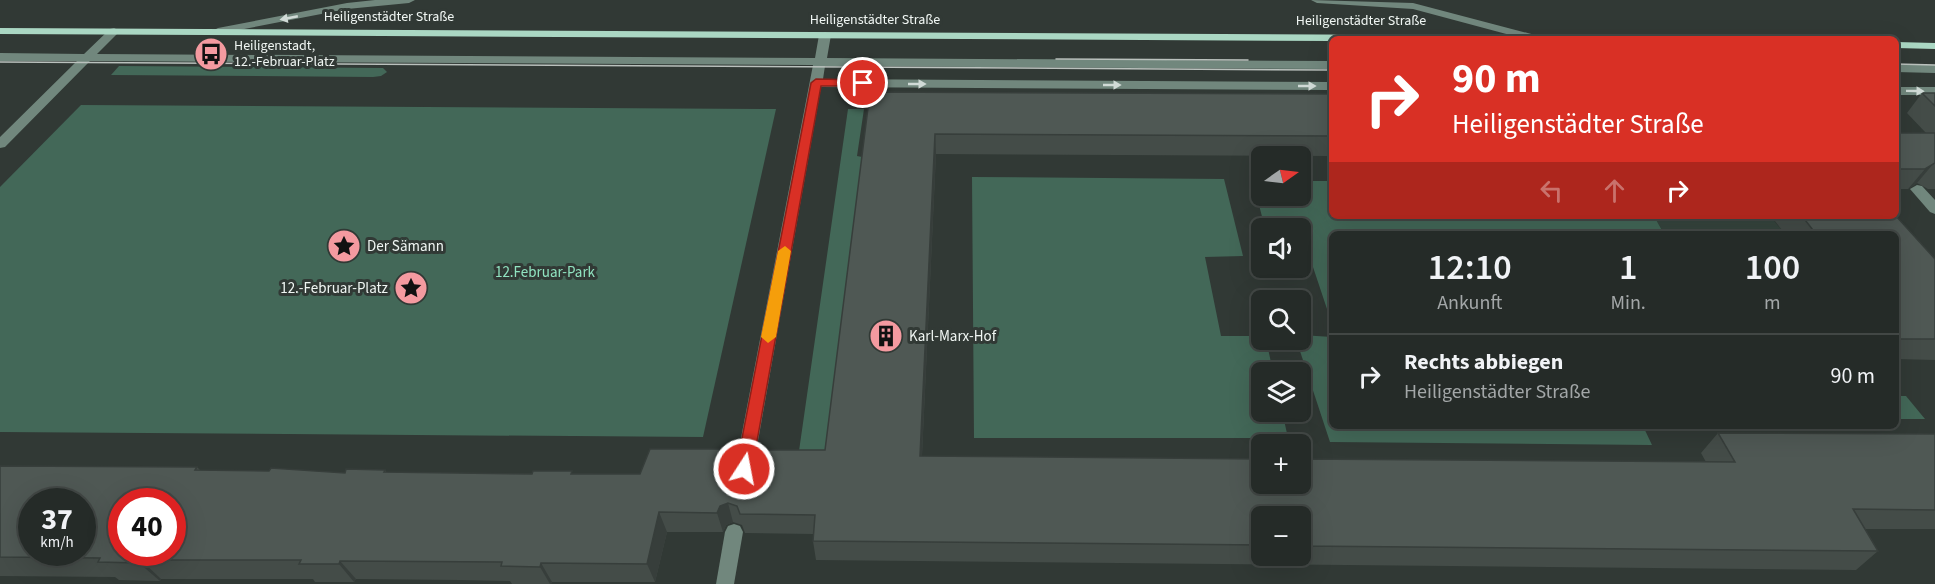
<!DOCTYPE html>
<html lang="de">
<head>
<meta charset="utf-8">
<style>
  body { margin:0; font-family:"Source Sans 3",sans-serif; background:#313734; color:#f1f3f6; height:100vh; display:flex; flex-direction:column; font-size:22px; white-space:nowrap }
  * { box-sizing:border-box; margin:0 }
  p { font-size:20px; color:#a3a7a8 }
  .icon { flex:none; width:33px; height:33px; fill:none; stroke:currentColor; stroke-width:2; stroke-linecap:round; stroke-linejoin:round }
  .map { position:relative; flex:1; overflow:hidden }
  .panel { position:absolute; left:1329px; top:231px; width:570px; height:198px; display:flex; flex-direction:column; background:#252b28; border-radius:9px; box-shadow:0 6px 24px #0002,0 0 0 2px #424745 }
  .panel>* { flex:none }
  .top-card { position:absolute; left:1329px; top:36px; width:570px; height:183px; border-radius:9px; box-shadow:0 6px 24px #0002,0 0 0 2px #424745; background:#d93025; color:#fff; overflow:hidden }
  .needle { width:39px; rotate:76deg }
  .fabs { position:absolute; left:1251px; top:146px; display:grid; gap:12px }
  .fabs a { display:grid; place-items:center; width:60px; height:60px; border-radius:9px; background:#252b28; box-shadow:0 6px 24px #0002,0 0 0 2px #424745; font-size:30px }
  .speed { position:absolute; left:18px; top:488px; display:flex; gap:12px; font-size:30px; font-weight:700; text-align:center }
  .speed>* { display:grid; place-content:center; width:78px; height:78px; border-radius:50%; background:#252b28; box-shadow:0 6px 24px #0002,0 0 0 2px #424745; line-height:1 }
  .speed small { font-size:15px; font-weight:400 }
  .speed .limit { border:9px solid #d22; background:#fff; color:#111 }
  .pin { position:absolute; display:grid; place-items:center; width:51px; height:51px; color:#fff; margin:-26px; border:3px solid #fff; border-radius:50%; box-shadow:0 2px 6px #0007 }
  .me { position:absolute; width:66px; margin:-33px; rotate:11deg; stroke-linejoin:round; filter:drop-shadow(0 0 4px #0008) }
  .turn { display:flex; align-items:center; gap:21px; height:126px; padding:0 24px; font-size:27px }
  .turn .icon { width:78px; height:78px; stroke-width:2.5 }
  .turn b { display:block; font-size:42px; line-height:51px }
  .lanes { display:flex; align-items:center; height:57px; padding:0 24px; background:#0003; justify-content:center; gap:30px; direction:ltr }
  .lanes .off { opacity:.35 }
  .eta { display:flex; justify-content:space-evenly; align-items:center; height:102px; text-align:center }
  .eta b { font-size:36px; font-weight:600; line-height:42px }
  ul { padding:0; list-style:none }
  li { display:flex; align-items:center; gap:18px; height:84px; padding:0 24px; border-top:2px solid #424745 }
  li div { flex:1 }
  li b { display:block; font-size:22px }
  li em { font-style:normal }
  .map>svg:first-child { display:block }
  .built { fill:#36453e }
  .green { fill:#436858 }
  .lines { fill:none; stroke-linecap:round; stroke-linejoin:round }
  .minor { fill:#71877d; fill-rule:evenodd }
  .major { fill:#aad7c3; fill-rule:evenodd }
  .tram { stroke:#bac1bd; stroke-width:1.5 }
  .wall { fill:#444c48; fill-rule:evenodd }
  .shaded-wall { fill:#373e3b }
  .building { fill:#4f5854; stroke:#373e3b; stroke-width:1.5; fill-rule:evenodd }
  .oneway { fill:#d0dad6 }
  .route { fill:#d93025; stroke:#8d1f18; stroke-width:1.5 }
  .slow { fill:#f59e0b }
  .labels { text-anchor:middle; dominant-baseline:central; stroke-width:6; stroke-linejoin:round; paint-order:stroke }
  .far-street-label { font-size:14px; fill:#f0f6f3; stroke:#313935 }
  .far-poi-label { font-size:14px; fill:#f0f6f3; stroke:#313935; text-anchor:start }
  .poi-label { font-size:15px; fill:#f0f6f3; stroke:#313935; text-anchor:start }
  .park-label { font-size:15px; fill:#90e3c0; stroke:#313935 }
</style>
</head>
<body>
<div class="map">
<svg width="1935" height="584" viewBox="0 0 1935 584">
  <rect width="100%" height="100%" fill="#313935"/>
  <polygon class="built" points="1654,216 1770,216 1785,234 1664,234"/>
  <g class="green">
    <polygon points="119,66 383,68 387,72 381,76 373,77 111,75"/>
    <polygon points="81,105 776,109 703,437 0,432 0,187"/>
    <polygon points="848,109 864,109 857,156 862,157 825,458 798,458"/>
    <polygon points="972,177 1224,179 1243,256 1205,257 1221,336 1261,336 1262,339 1266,339 1273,372 1262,372 1262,411 1282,411 1288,438 974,438"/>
    <polygon points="1301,181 1332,181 1332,216 1654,216 1664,234 1332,234 1332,324 1310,258 1301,258 1300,228 1265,228 1253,182 1261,182 1262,195 1300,195"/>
    <polygon points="1301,335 1332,337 1332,426 1643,426 1652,445 1330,442 1296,339 1300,339"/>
    <polygon points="1896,396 1906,396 1925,419 1896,419"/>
  </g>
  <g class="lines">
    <g class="minor">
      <polygon points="375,0 415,0 409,3 347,9 218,34 212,31 218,28 347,3"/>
      <polygon points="1311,0 1413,3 1535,35 1537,37 1525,39 1413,9 1317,3"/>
      <polygon points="114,28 120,31 97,54 815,58 819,35 825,32 831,35 827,58 1332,61 1332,69 825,66 823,79 1332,82 1332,90 821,87 753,469 750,474 744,476 738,474 735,469 813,65 90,61 5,147 0,148 0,137 77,61 0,61 0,53 84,54 110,29"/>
      <polygon points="1896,64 1935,65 1935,73 1896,72"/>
      <rect x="1896" y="87" width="39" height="8"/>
      <polygon points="1917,185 1922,186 1935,200 1935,214 1930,212 1910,189"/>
      <polygon points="734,524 740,526 743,532 734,584 716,584 725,532 728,526"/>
    </g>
    <g class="major">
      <polygon points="0,28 1639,36 1645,39 1332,39 1332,41 0,34"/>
      <polygon points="1896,42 1935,43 1935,49 1896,48"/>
    </g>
    <g class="tram">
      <polyline points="1056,59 1248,60"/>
      <polyline points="0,62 1332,70"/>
      <polyline points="1896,64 1935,65"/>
    </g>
  </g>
  <g class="wall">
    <path d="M870 92 1332 94V156L936 154 922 456 1706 462 1701 453 1718 433 1935 434V529H1865L1878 551 1856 570 816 560 813 541V534L745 533 742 525 733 522 726 525 723 532H667L655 582H552L551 584H512L510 581 460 580 356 579 354 582H315L313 579H161L160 581 119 580 115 577 0 576V466L197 467 200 470 345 473 385 470 387 473 640 474 731 456 738 459 825 450ZM1262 516H1300V555H1262Z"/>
    <polygon points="1922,93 1935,93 1935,189 1928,189 1917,183 1908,189 1896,189 1896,133 1926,133 1907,113"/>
    <polygon points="1771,216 1896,216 1935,259 1935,360 1896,359 1896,234 1785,234"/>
  </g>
  <g class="shaded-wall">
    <polygon points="935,134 936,154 921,476 920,456"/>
    <polygon points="1934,163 1917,183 1908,189 1925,169"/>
    <polygon points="728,503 733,522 726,525 723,532 717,513 720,506"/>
    <polygon points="659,512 667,532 655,582 647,564"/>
    <polygon points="141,560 161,579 160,581 139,563"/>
    <polygon points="340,561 356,579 354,582 339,564"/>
    <polygon points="541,563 552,582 551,584 550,584 540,567"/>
  </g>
  <g class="building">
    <path d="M870 92 1332 94V136L935 134 920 456 1262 459V483H1300V459L1735 462 1718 433 1935 434V510L1853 509 1878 551 1300 546V516H1262V545L813 541 815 515 740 514 737 506 728 503 720 506 717 513 659 512 647 564 541 563 540 567 501 566 502 562 340 561 339 564H299L301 560H141L139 563 98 562 100 558 0 557V466L197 467 195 470 269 471 271 468 345 473 346 469 385 470 384 472 532 474 533 471H572L571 474H640L650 449H727L731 456 738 459 746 457 750 450H825ZM32 501H82V552H32ZM122 501H172V552H122Z"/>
    <polygon points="1922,93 1935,93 1935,106"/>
    <polygon points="1896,133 1935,133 1935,163 1925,169 1896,169"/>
    <polygon points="1802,216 1896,216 1935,259 1935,339 1899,339 1896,335 1896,234 1816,234"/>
  </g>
  <defs><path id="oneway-solid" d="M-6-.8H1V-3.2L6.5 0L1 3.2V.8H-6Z" transform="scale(1.5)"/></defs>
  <g class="oneway">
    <use href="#oneway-solid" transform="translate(289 18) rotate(169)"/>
    <use href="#oneway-solid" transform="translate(917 84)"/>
    <use href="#oneway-solid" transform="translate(1112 85)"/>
    <use href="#oneway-solid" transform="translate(1307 86)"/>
    <use href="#oneway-solid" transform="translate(1915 91) rotate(1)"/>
  </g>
  <polygon class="route" points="816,79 863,80 869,83 863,86 821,86 752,469 749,474 744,476 738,474 736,469 811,83"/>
  <polygon class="slow" points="785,246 791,251 776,337 768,343 761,337 778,251"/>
  <defs>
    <g id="bus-disc" transform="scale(1.725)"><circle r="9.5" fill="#f49aa0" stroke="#313935"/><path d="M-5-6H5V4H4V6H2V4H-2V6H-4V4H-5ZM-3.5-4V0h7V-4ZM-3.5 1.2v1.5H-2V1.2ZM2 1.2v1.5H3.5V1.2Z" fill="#111"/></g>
    <g id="sight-disc" transform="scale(1.725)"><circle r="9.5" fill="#f49aa0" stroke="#313935"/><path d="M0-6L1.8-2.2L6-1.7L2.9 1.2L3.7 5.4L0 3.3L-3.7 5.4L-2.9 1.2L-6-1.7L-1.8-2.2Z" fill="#111"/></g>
    <g id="building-disc" transform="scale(1.725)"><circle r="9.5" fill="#f49aa0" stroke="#313935"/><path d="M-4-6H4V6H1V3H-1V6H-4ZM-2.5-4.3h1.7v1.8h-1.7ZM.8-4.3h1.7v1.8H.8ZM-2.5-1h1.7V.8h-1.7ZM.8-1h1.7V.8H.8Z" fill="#111"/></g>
  </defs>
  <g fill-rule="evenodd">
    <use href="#bus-disc" x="211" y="54"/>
    <use href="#sight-disc" x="344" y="246"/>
    <use href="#sight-disc" x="411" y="288"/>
    <use href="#building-disc" x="886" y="336"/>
  </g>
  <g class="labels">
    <g class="far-street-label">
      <text x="389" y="17">Heiligenstädter Straße</text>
      <text x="875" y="20">Heiligenstädter Straße</text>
      <text x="1361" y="21">Heiligenstädter Straße</text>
    </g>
    <g class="far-poi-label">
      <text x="234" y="46">Heiligenstadt,<tspan x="234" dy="16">12.-Februar-Platz</tspan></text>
    </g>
    <g class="poi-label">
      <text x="367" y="246">Der Sämann</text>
      <text x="388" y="288" text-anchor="end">12.-Februar-Platz</text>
      <text x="909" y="336">Karl-Marx-Hof</text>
    </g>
    <g class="park-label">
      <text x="545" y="272">12.Februar-Park</text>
    </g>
  </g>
</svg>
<div class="fabs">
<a><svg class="needle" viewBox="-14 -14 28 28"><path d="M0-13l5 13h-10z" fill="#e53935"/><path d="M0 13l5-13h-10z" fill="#a3a7a8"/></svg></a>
<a><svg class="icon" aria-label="sound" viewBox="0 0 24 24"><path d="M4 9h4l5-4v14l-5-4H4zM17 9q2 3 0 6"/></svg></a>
<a><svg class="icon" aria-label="search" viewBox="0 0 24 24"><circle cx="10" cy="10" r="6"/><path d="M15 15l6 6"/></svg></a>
<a><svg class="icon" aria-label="layers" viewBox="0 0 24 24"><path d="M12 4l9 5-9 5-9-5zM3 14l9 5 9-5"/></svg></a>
<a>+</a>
<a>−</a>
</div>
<div class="speed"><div>37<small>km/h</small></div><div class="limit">40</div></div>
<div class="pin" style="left:863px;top:83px;background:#d93025"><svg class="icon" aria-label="arrive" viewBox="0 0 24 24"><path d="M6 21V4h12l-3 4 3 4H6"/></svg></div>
<svg class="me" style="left:744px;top:469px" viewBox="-20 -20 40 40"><circle r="17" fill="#d93025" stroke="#fff" stroke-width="3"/><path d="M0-11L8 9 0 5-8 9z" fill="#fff"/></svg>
<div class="top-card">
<div class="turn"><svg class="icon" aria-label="right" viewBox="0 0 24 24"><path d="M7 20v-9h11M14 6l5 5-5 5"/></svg><div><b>90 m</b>Heiligenstädter Straße</div></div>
<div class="lanes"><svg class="icon off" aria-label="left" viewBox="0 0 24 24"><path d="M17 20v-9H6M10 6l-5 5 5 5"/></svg><svg class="icon off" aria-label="ahead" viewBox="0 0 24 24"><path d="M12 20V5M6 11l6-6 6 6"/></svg><svg class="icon" aria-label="right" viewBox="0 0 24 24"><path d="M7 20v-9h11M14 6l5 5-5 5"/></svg></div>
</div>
<section class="panel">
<div class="eta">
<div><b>12:10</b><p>Ankunft</p></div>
<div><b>1</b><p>Min.</p></div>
<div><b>100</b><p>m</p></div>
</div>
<ul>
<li><svg class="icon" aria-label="right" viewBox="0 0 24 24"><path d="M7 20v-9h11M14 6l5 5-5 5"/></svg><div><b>Rechts abbiegen</b><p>Heiligenstädter Straße</p></div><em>90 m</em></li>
</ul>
</section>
</div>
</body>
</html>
